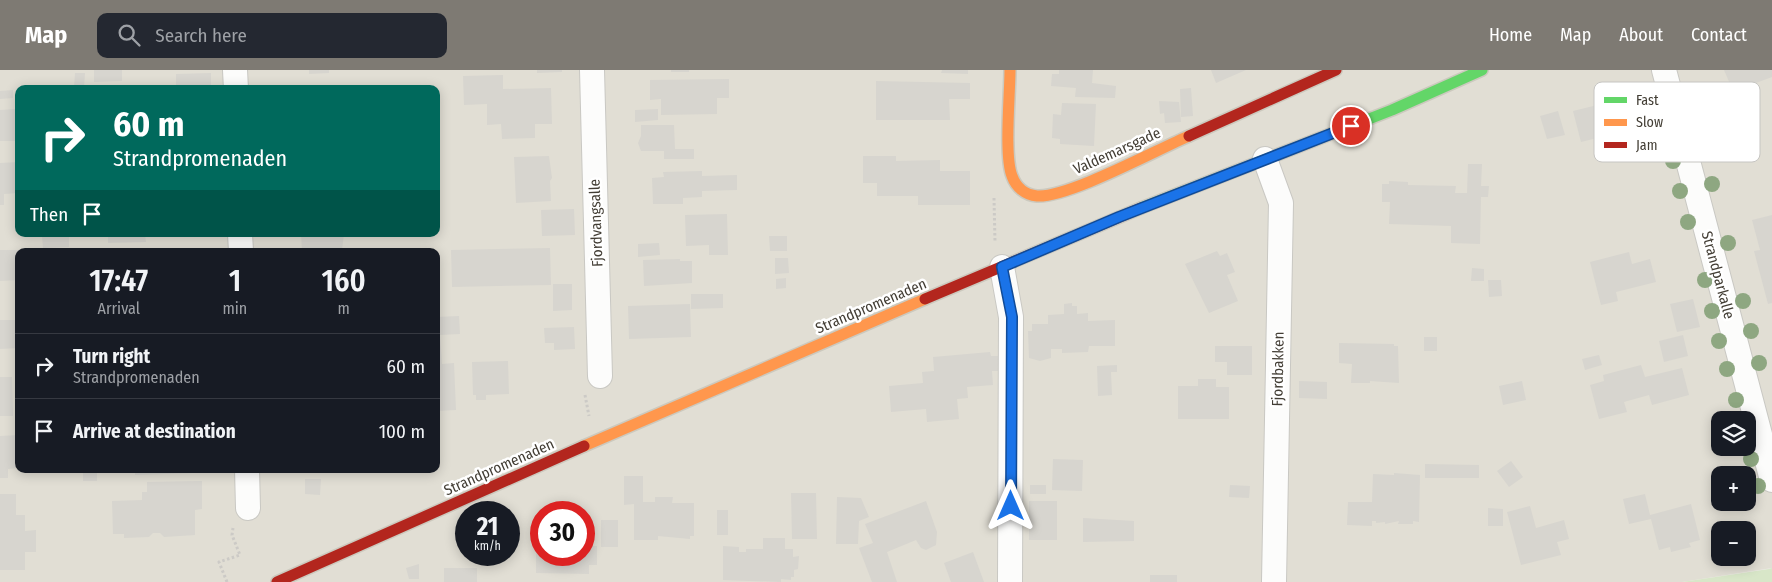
<!DOCTYPE html>
<html lang="en">
<head>
<meta charset="utf-8">
<style>
  body { margin:0; font-family:"Fira Sans Condensed",sans-serif; background:#242831; color:#f1f3f6; height:100vh; display:flex; flex-direction:column; font-size:19px; white-space:nowrap }
  * { box-sizing:border-box; margin:0 }
  p { font-size:16px; color:#9ea1a6 }
  .icon { flex:none; width:28px; height:28px; fill:none; stroke:currentColor; stroke-width:2; stroke-linecap:round; stroke-linejoin:round }
  .map { position:relative; flex:1; overflow:hidden }
  .sheet { position:absolute; left:15px; top:178px; width:425px; height:225px; display:flex; flex-direction:column; background:#171b24; border-radius:10px; box-shadow:0 2px 12px #0003 }
  .sheet>* { flex:none }
  .guide { position:absolute; left:15px; top:15px; width:425px; height:152px; border-radius:10px; box-shadow:0 2px 12px #0003; background:#00695c; color:#fff; overflow:hidden }
  .fabs { position:absolute; left:1711px; top:341px; display:grid; gap:10px }
  .fabs a { display:grid; place-items:center; width:45px; height:45px; border-radius:10px; background:#171b24; box-shadow:0 2px 12px #0003; font-size:25px }
  .speed { position:absolute; left:455px; top:431px; display:flex; gap:10px; font-size:25px; font-weight:700; text-align:center }
  .speed>* { display:grid; place-content:center; width:65px; height:65px; border-radius:50%; background:#171b24; box-shadow:0 2px 12px #0003; line-height:1 }
  .speed small { font-size:12px; font-weight:400 }
  .speed .limit { border:8px solid #d22; background:#fff; color:#111 }
  .pin { position:absolute; display:grid; place-items:center; width:42px; height:42px; color:#fff; margin:-21px; border:2px solid #fff; border-radius:50%; box-shadow:0 1px 5px #0007 }
  .me { position:absolute; width:55px; margin:-28px; rotate:0deg; stroke-linejoin:round; filter:drop-shadow(0 0 4px #0008) }
  .turn { display:flex; align-items:center; gap:18px; height:105px; padding:0 15px; font-size:22px }
  .turn .icon { width:65px; height:65px; stroke-width:2.5 }
  .turn b { display:block; font-size:35px; line-height:42px }
  .then { display:flex; align-items:center; height:48px; padding:0 15px; background:#0003; gap:10px; font-size:19px }
  .eta { display:flex; justify-content:space-evenly; align-items:center; height:85px; text-align:center }
  .eta b { font-size:30px; font-weight:600; line-height:35px }
  ul { padding:0; list-style:none }
  li { display:flex; align-items:center; gap:15px; height:65px; padding:0 15px; border-top:1px solid #363941 }
  li div { flex:1 }
  li b { display:block; font-size:19px }
  li em { font-style:normal }
  header { display:flex; align-items:center; gap:30px; box-sizing:border-box; height:70px; padding:0 25px; background:#7e7a73; color:#fff }
  header strong { font-size:24px }
  nav { display:flex; gap:28px; margin-inline-start:auto; font-size:18px }
  .search { width:350px; height:45px; background:#242831; display:flex; align-items:center; gap:12px; box-sizing:border-box; padding:0 18px; border-radius:10px; color:#9ea1a6; font-size:19px }
  .map>svg:first-child { display:block }
  .residential { fill:#e1ded4; fill-rule:evenodd }
  .green { fill:#d8e6c8 }
  .building { fill:#d7d5cf }
  .lines { fill:none; stroke-linecap:round; stroke-linejoin:round }
  .street-casing { stroke:#c9c8c3; stroke-width:26 }
  .fast-casing { stroke:#ccc9be; stroke-width:14 }
  .slow-casing { stroke:#ccc9be; stroke-width:14 }
  .jam-casing { stroke:#ccc9be; stroke-width:14 }
  .path { stroke:#cccac6; stroke-width:3; stroke-dasharray:2.5 2.5; stroke-linecap:butt }
  .street { stroke:#fcfcfb; stroke-width:24 }
  .fast { stroke:#63d668; stroke-width:11 }
  .slow { stroke:#ff974d; stroke-width:11 }
  .jam { stroke:#b3261e; stroke-width:11 }
  .tree { fill:#8ea781 }
  .route-casing { stroke:#114b97; stroke-width:12 }
  .route { stroke:#1a73e8; stroke-width:9 }
  .labels { text-anchor:middle; dominant-baseline:central; stroke-width:5; stroke-linejoin:round; paint-order:stroke }
  .street-label { font-size:15px; fill:#423d34; stroke:#fff }
  .key { fill:#fff; stroke:#c6c5c2; stroke-width:1 }
  .key-label { font-size:14px; fill:#423d34 }
</style>
</head>
<body>
<header>
<strong>Map</strong>
<div class="search"><svg class="icon" aria-label="search" viewBox="0 0 24 24"><circle cx="10" cy="10" r="6"/><path d="M15 15l6 6"/></svg>Search here</div>
<nav><a>Home</a><a>Map</a><a>About</a><a>Contact</a></nav>
</header>
<div class="map">
<svg width="1772" height="512" viewBox="0 0 1772 512">
  <rect width="100%" height="100%" fill="#edece7"/>
  <path class="residential" d="M0 0H1772V498L1682 512H0ZM19 19H436V164H19ZM19 181H436V399H19ZM1720 350H1748V378H1720ZM1720 405H1748V432H1720ZM466 442H509V485H466ZM541 442H584V485H541ZM1720 460H1748V488H1720Z"/>
  <polygon class="green" points="1772,498 1772,512 1682,512 1769,499"/>
  <g class="building">
    <polygon points="94,0 122,0 122,11 94,12"/>
    <polygon points="309,0 329,0 329,3 309,4"/>
    <polygon points="537,0 562,0 562,2 537,3"/>
    <rect x="671" y="0" width="18" height="2"/>
    <polygon points="942,0 968,0 968,4 941,3"/>
    <polygon points="1059,0 1093,0 1092,13 1116,16 1115,28 1075,27 1076,18 1051,16 1052,4 1059,4"/>
    <polygon points="1211,0 1246,0 1216,13"/>
    <polygon points="1724,0 1772,0 1772,7 1745,17 1748,25 1737,30"/>
    <polygon points="75,3 85,3 84,18 74,18"/>
    <polygon points="211,3 211,17 176,18 176,4"/>
    <polygon points="503,5 503,19 551,18 552,54 535,54 535,68 502,69 501,54 487,55 487,34 464,35 463,6"/>
    <polygon points="729,9 729,28 717,28 717,44 661,45 661,29 650,30 650,10"/>
    <polygon points="876,11 970,13 970,29 949,29 950,50 876,50"/>
    <polygon points="308,15 308,19 276,19 276,17"/>
    <polygon points="1191,18 1193,46 1181,47 1180,19"/>
    <polygon points="13,20 13,28 0,29 0,21"/>
    <polygon points="1622,29 1631,66 1607,72 1605,66 1581,72 1573,41"/>
    <rect x="17" y="31" width="2" height="22"/>
    <polygon points="1159,31 1179,32 1181,52 1165,53 1164,43 1160,44"/>
    <polygon points="1062,33 1096,34 1094,76 1060,74 1060,69 1052,68 1053,44 1061,45"/>
    <polygon points="15,39 17,71 0,71 0,40"/>
    <polygon points="658,39 658,50 635,52 635,40"/>
    <polygon points="1558,41 1565,65 1547,69 1540,46"/>
    <polygon points="641,55 674,55 675,79 694,79 694,89 664,89 664,81 641,81 638,73 641,66"/>
    <polygon points="549,86 552,108 550,111 551,131 516,133 514,87"/>
    <polygon points="863,86 896,86 896,91 940,90 940,101 970,101 970,135 918,135 918,126 877,126 877,113 863,113"/>
    <polygon points="19,92 19,123 4,124 4,135 0,135 0,93"/>
    <polygon points="1468,94 1482,94 1481,116 1489,116 1488,127 1481,127 1480,174 1451,173 1451,156 1389,154 1390,132 1382,132 1382,114 1389,114 1389,111 1408,112 1408,115 1456,116 1455,123 1467,123"/>
    <polygon points="702,101 702,106 737,105 737,120 702,121 702,127 683,128 683,134 653,134 652,108 664,107 663,102"/>
    <polygon points="574,139 575,165 542,166 541,140"/>
    <polygon points="727,144 728,185 709,185 709,175 686,176 685,145"/>
    <polygon points="1772,145 1772,233 1768,234 1754,181 1760,180 1752,150"/>
    <polygon points="108,164 145,164 146,172 108,173"/>
    <polygon points="301,164 344,164 342,180 302,181"/>
    <polygon points="69,165 69,177 43,178 42,166"/>
    <polygon points="769,166 787,166 787,181 770,181"/>
    <polygon points="659,173 660,185 638,187 638,174"/>
    <polygon points="550,178 551,215 452,217 451,180"/>
    <polygon points="45,179 45,181 25,181 25,180"/>
    <polygon points="0,180 19,180 19,210 0,211"/>
    <polygon points="1217,181 1220,186 1227,183 1235,202 1227,205 1238,231 1209,243 1185,194"/>
    <polygon points="1629,182 1632,194 1650,189 1656,212 1616,222 1618,231 1601,235 1590,192"/>
    <polygon points="775,188 788,188 789,203 775,204"/>
    <polygon points="680,189 680,191 692,191 692,213 644,216 643,190"/>
    <polygon points="1472,198 1484,199 1484,211 1471,211"/>
    <polygon points="786,208 786,218 776,219 776,209"/>
    <polygon points="1488,210 1501,210 1502,226 1489,227"/>
    <polygon points="553,214 572,214 572,240 553,241"/>
    <polygon points="691,224 723,224 723,238 691,239"/>
    <polygon points="1693,229 1700,257 1677,262 1670,234"/>
    <polygon points="1072,233 1072,236 1077,236 1077,244 1088,243 1088,251 1115,250 1115,276 1089,276 1088,282 1062,283 1062,279 1051,279 1051,288 1040,291 1029,288 1028,261 1032,261 1032,254 1048,254 1048,245 1064,244 1064,234"/>
    <polygon points="690,234 691,267 629,269 628,236"/>
    <polygon points="459,246 460,264 440,265 442,294 454,293 456,340 436,341 436,247"/>
    <polygon points="0,250 19,250 19,278 0,279"/>
    <polygon points="574,257 575,279 554,280 554,273 545,273 544,258"/>
    <polygon points="1683,265 1688,286 1664,292 1659,271"/>
    <rect x="1424" y="267" width="13" height="14"/>
    <polygon points="1339,273 1394,274 1394,276 1398,276 1399,313 1370,311 1370,313 1351,313 1352,294 1339,293"/>
    <polygon points="1215,276 1252,276 1252,305 1227,305 1227,292 1215,292"/>
    <polygon points="990,282 991,286 998,286 1000,301 992,301 993,315 967,317 968,328 957,329 959,349 927,352 926,339 891,342 889,316 923,313 922,302 934,301 933,287"/>
    <polygon points="1599,285 1602,295 1585,300 1582,289"/>
    <polygon points="508,291 509,324 486,325 486,330 476,330 476,325 473,325 472,292"/>
    <polygon points="1117,295 1117,302 1111,302 1112,325 1098,326 1097,296"/>
    <polygon points="1641,295 1645,307 1682,298 1689,325 1652,335 1649,325 1624,332 1627,342 1599,349 1590,315 1604,311 1603,305"/>
    <polygon points="0,307 12,307 13,346 0,346"/>
    <polygon points="1198,309 1216,309 1216,317 1229,317 1229,349 1178,349 1178,316 1198,316"/>
    <polygon points="1299,311 1327,312 1327,329 1299,328"/>
    <polygon points="1522,311 1526,330 1503,335 1499,316"/>
    <polygon points="19,365 19,398 8,399 8,408 0,408 0,366"/>
    <polygon points="1053,389 1083,390 1082,421 1052,420"/>
    <polygon points="1511,391 1523,407 1509,417 1497,401"/>
    <polygon points="1425,394 1479,395 1479,408 1425,408"/>
    <rect x="83" y="399" width="14" height="12"/>
    <polygon points="135,399 193,399 193,403 135,405"/>
    <polygon points="1394,403 1420,405 1419,452 1413,451 1413,454 1398,454 1399,451 1385,454 1385,452 1376,453 1376,451 1372,451 1372,456 1347,455 1348,432 1372,432 1373,404 1394,405"/>
    <polygon points="624,406 643,406 643,432 655,432 655,427 673,427 672,433 694,433 694,466 690,466 690,469 658,466 658,470 634,470 634,434 624,435"/>
    <polygon points="305,409 321,409 320,425 305,424"/>
    <polygon points="202,411 202,439 195,440 195,465 164,467 160,463 153,463 149,467 124,468 124,464 113,464 112,431 142,430 142,422 147,422 147,412"/>
    <rect x="1030" y="415" width="16" height="9"/>
    <polygon points="1230,415 1250,416 1249,428 1229,427"/>
    <polygon points="791,423 816,423 817,469 792,469"/>
    <polygon points="0,424 16,424 16,445 25,445 25,461 36,460 36,482 25,482 25,500 0,500"/>
    <polygon points="1645,424 1650,445 1691,434 1700,470 1689,473 1691,477 1671,482 1670,477 1659,480 1651,449 1629,454 1623,429"/>
    <polygon points="837,427 861,428 869,447 859,451 858,474 836,474"/>
    <polygon points="926,431 937,462 936,475 926,480 921,478 916,470 887,482 897,512 872,512 859,478 873,473 865,454"/>
    <rect x="1029" y="431" width="28" height="39"/>
    <polygon points="1530,436 1536,458 1564,450 1569,469 1557,472 1561,485 1521,495 1507,442"/>
    <polygon points="1488,438 1503,439 1503,456 1488,456"/>
    <rect x="717" y="440" width="11" height="25"/>
    <polygon points="1083,448 1134,451 1134,471 1083,472"/>
    <rect x="601" y="450" width="17" height="27"/>
    <polygon points="536,465 541,465 541,485 584,485 584,465 590,465 589,476 597,476 597,495 589,495 589,504 536,503"/>
    <polygon points="763,468 785,468 785,479 793,479 793,487 799,486 798,499 794,500 794,507 791,507 791,510 781,509 781,512 723,510 723,476 739,477 739,482 746,482 746,479 763,479"/>
    <polygon points="973,482 984,512 951,512 944,493"/>
    <polygon points="419,494 419,509 409,509 406,498"/>
    <rect x="444" y="498" width="33" height="14"/>
    <rect x="1150" y="505" width="27" height="7"/>
  </g>
  <g class="lines">
    <g class="street-casing">
      <g id="street">
        <polyline points="235,0 236,19"/>
        <polyline points="592,0 600,306"/>
        <polyline points="1664,0 1772,410"/>
        <polyline points="1265,89 1281,133 1274,512"/>
        <polyline points="240,164 241,181"/>
        <polyline points="1002,197 1011,247 1010,512"/>
        <polyline points="247,399 248,438"/>
      </g>
    </g>
    <g class="fast-casing">
      <polyline id="fast" points="1141,138 1392,40 1482,0"/>
    </g>
    <g class="slow-casing">
      <g id="slow">
        <path d="M1010 0C1010 24 1004 86 1012 106 1016 117 1025 125 1037 126 1068 128 1156 80 1189 66"/>
        <polyline points="584,376 925,229"/>
      </g>
    </g>
    <g class="jam-casing">
      <g id="jam">
        <polyline points="1189,66 1336,0"/>
        <polyline points="925,229 1141,138"/>
        <polyline points="277,512 584,376"/>
      </g>
    </g>
    <g class="path">
      <polyline points="994,128 995,172"/>
      <polyline points="585,325 589,346"/>
      <polyline points="227,512 219,492 240,485 232,465 233,458"/>
    </g>
    <use href="#street" class="street"/>
    <use href="#fast" class="fast"/>
    <use href="#slow" class="slow"/>
    <use href="#jam" class="jam"/>
  </g>
  <g class="tree">
    <circle cx="1673" cy="91" r="8"/>
    <circle cx="1712" cy="114" r="8"/>
    <circle cx="1680" cy="121" r="8"/>
    <circle cx="1688" cy="152" r="8"/>
    <circle cx="1728" cy="173" r="8"/>
    <circle cx="1705" cy="210" r="8"/>
    <circle cx="1743" cy="231" r="8"/>
    <circle cx="1712" cy="241" r="8"/>
    <circle cx="1751" cy="261" r="8"/>
    <circle cx="1719" cy="271" r="8"/>
    <circle cx="1759" cy="293" r="8"/>
    <circle cx="1727" cy="299" r="8"/>
    <circle cx="1736" cy="330" r="8"/>
    <circle cx="1751" cy="389" r="8"/>
    <circle cx="1758" cy="416" r="8"/>
  </g>
  <g class="lines">
    <g class="route-casing">
      <polyline id="route" points="1011,436 1012,247 1002,197 1119,147 1351,56"/>
    </g>
    <use href="#route" class="route"/>
  </g>
  <g class="labels">
    <g class="street-label">
      <text transform="translate(1117 81) rotate(-24)">Valdemarsgade</text>
      <text transform="translate(596 153) rotate(-92)">Fjordvangsalle</text>
      <text transform="translate(1718 205) rotate(75)">Strandparkalle</text>
      <text transform="translate(871 236) rotate(-23)">Strandpromenaden</text>
      <text transform="translate(1278 299) rotate(-89)">Fjordbakken</text>
      <text transform="translate(499 397) rotate(-24)">Strandpromenaden</text>
    </g>
  </g>
  <rect x="1594" y="12" width="166" height="80" rx="8" class="key"/>
  <rect x="1604" y="27" width="23" height="6" fill="#63d668"/>
  <rect x="1604" y="49" width="23" height="7" fill="#ff974d"/>
  <rect x="1604" y="72" width="23" height="6" fill="#b3261e"/>
  <g class="key-label">
    <text x="1636" y="35">Fast</text>
    <text x="1636" y="57">Slow</text>
    <text x="1636" y="80">Jam</text>
  </g>
</svg>
<div class="fabs">
<a><svg class="icon" aria-label="layers" viewBox="0 0 24 24"><path d="M12 4l9 5-9 5-9-5zM3 14l9 5 9-5"/></svg></a>
<a>+</a>
<a>−</a>
</div>
<div class="speed"><div>21<small>km/h</small></div><div class="limit">30</div></div>
<div class="pin" style="left:1351px;top:56px;background:#d93025"><svg class="icon" aria-label="arrive" viewBox="0 0 24 24"><path d="M6 21V4h12l-3 4 3 4H6"/></svg></div>
<svg class="me" style="left:1011px;top:436px" viewBox="-20 -20 40 40"><path d="M0-17L14 15 0 8-14 15z" fill="#1a73e8" stroke="#fff" stroke-width="4"/></svg>
<div class="guide">
<div class="turn"><svg class="icon" aria-label="right" viewBox="0 0 24 24"><path d="M7 20v-9h11M14 6l5 5-5 5"/></svg><div><b>60 m</b>Strandpromenaden</div></div>
<div class="then">Then<svg class="icon" aria-label="arrive" viewBox="0 0 24 24"><path d="M6 21V4h12l-3 4 3 4H6"/></svg></div>
</div>
<section class="sheet">
<div class="eta">
<div><b>17:47</b><p>Arrival</p></div>
<div><b>1</b><p>min</p></div>
<div><b>160</b><p>m</p></div>
</div>
<ul>
<li><svg class="icon" aria-label="right" viewBox="0 0 24 24"><path d="M7 20v-9h11M14 6l5 5-5 5"/></svg><div><b>Turn right</b><p>Strandpromenaden</p></div><em>60 m</em></li>
<li><svg class="icon" aria-label="arrive" viewBox="0 0 24 24"><path d="M6 21V4h12l-3 4 3 4H6"/></svg><div><b>Arrive at destination</b></div><em>100 m</em></li>
</ul>
</section>
</div>
</body>
</html>
